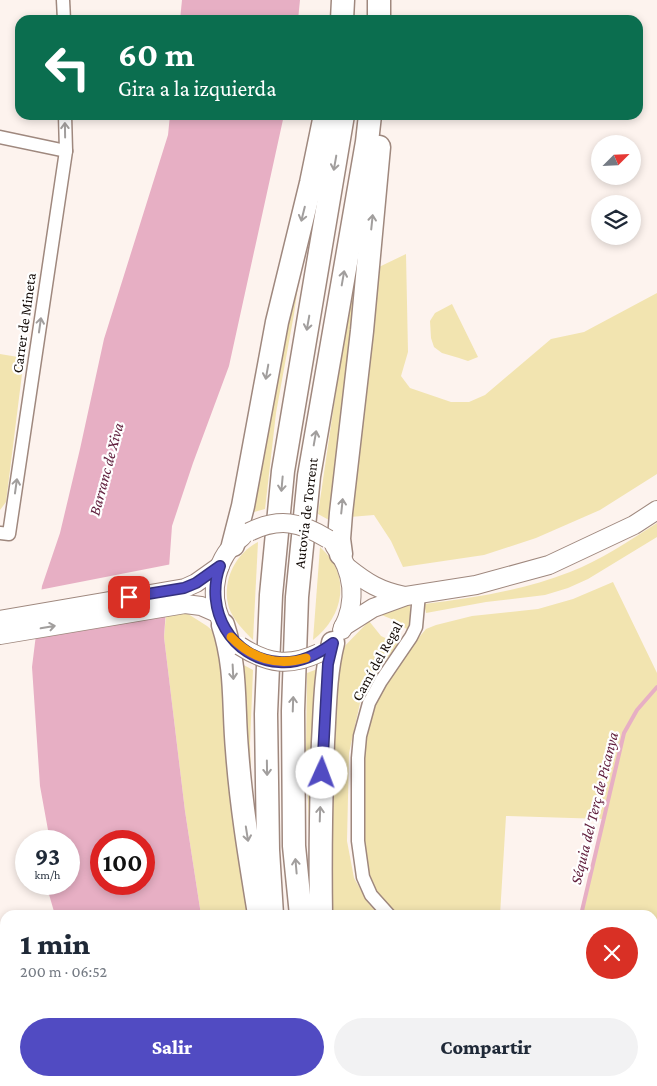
<!DOCTYPE html>
<html lang="es">
<head>
<meta charset="utf-8">
<style>
  body { margin:0; font-family:"Crimson Pro",serif; background:#f2f2f3; color:#1f2937; height:100vh; display:flex; flex-direction:column; font-size:19px; white-space:nowrap }
  * { box-sizing:border-box; margin:0 }
  p { font-size:16px; color:#747a83 }
  .icon { flex:none; width:28px; height:28px; fill:none; stroke:currentColor; stroke-width:2; stroke-linecap:round; stroke-linejoin:round }
  .map { position:relative; flex:1; overflow:hidden }
  .side { position:absolute; left:0px; top:910px; width:658px; height:176px; display:flex; flex-direction:column; background:#fff; border-radius:15px 15px 0 0; box-shadow:0 2px 8px #0003 }
  .side>* { flex:none }
  .top-card { position:absolute; left:15px; top:15px; width:628px; height:105px; border-radius:15px; box-shadow:0 2px 8px #0003; background:#0b6e4f; color:#fff; overflow:hidden }
  .needle { width:32px; rotate:66deg }
  .tools { position:absolute; left:591px; top:135px; display:grid; gap:10px }
  .tools a { display:grid; place-items:center; width:50px; height:50px; border-radius:50%; background:#fff; box-shadow:0 2px 8px #0003; font-size:25px }
  .speed { position:absolute; left:15px; top:830px; display:flex; gap:10px; font-size:25px; font-weight:700; text-align:center }
  .speed>* { display:grid; place-content:center; width:65px; height:65px; border-radius:50%; background:#fff; box-shadow:0 2px 8px #0003; line-height:1 }
  .speed small { font-size:12px; font-weight:400 }
  .speed .limit { border:8px solid #d22; background:#fff; color:#111 }
  .pin { position:absolute; display:grid; place-items:center; width:42px; height:42px; color:#fff; margin:-21px; border-radius:10px; box-shadow:0 2px 8px #0006 }
  .me { position:absolute; width:55px; margin:-28px; rotate:2deg; stroke-linejoin:round; filter:drop-shadow(0 0 4px #0008) }
  .turn { display:flex; align-items:center; gap:18px; height:105px; padding:0 20px; font-size:22px }
  .turn .icon { width:65px; height:65px; stroke-width:2.5 }
  .turn b { display:block; font-size:35px; line-height:42px }
  .round { display:grid; place-items:center; flex:none; width:52px; height:52px; border-radius:26px; background:#f2f2f3 }
  .summary { display:flex; align-items:center; justify-content:space-between; height:85px; padding:0 20px }
  h1 { font-size:30px; font-weight:800; line-height:38px }
  .action { display:flex; gap:10px; margin-top:auto; padding:10px 20px }
  .action a { flex:1; height:58px; border-radius:30px; background:#514bc2; color:#fff; font-size:20px; font-weight:800; line-height:58px; text-align:center }
  .action a+a { background:#f2f2f3; color:#1f2937 }
  .map>svg:first-child { display:block }
  .green { fill:#f2e4b0 }
  .water { fill:#e7afc4; fill-rule:evenodd }
  .pier { fill:#fdf3ee }
  .lines { fill:none; stroke-linecap:round; stroke-linejoin:round }
  .stream { stroke:#e7afc4; stroke-width:4 }
  .minor-casing { stroke:#9f887e; stroke-width:15 }
  .secondary-casing { stroke:#9f887e; stroke-width:20 }
  .motorway-casing { stroke:#9f887e; stroke-width:25 }
  .minor { stroke:#fff; stroke-width:12 }
  .secondary { stroke:#fff; stroke-width:18 }
  .motorway { stroke:#fff; stroke-width:22 }
  .secondary-bridge-casing { stroke:#9f887e; stroke-width:20; stroke-linecap:butt }
  .secondary-bridge { stroke:#fff; stroke-width:18 }
  .oneway { stroke:#a19e9d }
  .route-casing { stroke:#35317e; stroke-width:12 }
  .route { stroke:#514bc2; stroke-width:9 }
  .slow { stroke:#f59e0b; stroke-width:9 }
  .labels { text-anchor:middle; dominant-baseline:central; stroke-width:4.5; stroke-linejoin:round; paint-order:stroke }
  .street-label { font-size:15px; fill:#150d09; stroke:#fff }
  .water-label { font-size:16px; font-style:italic; fill:#61203e; stroke:#fff }
</style>
</head>
<body>
<div class="map">
<svg width="657" height="1086" viewBox="0 0 657 1086">
  <rect width="100%" height="100%" fill="#fdf3ee"/>
  <g class="green">
    <polygon points="306,231 294,314 276,413 265,509 250,513"/>
    <polygon points="361,247 329,520 318,514 338,377"/>
    <polygon points="406,254 408,352 401,376 410,388 451,402 469,402 485,395 551,339 584,332 657,293 657,474 600,510 536,538 484,555 403,567 391,541 374,515 350,517 379,267"/>
    <polygon points="452,304 478,357 468,361 459,358 442,353 434,347 431,338 430,321 435,313"/>
    <polygon points="0,354 24,358 6,502 0,510"/>
    <path d="M657 523V537L588 579 568 588 545 595 486 602 426 613 424 604C474 598 524 590 570 572 601 560 629 541 657 523Z"/>
    <path d="M258 542 253 640C244 631 234 621 229 608 221 582 235 554 258 542Z"/>
    <path d="M320 547C352 575 344 616 313 640Z"/>
    <polygon points="613,582 657,673 657,994 653,991 652,915 581,915 603,819 506,816 500,915 399,915 380,900 369,882 364,862 362,793 365,742 373,709 397,667 415,642 426,629 436,625 472,616 538,609 573,599"/>
    <polygon points="410,604 410,621 408,630 394,620 379,614"/>
    <polygon points="185,612 207,626 214,632 223,654 228,747 240,870 248,915 201,915 185,811 164,637 166,615"/>
    <polygon points="369,621 381,636 398,644 378,671 360,703 349,753 347,841 354,878 369,904 380,915 333,915 330,762 339,652"/>
    <polygon points="240,663 253,670 250,744 254,849"/>
    <polygon points="320,668 311,882 306,750 307,673"/>
    <polygon points="228,1081 276,1081 277,1086 229,1086"/>
    <polygon points="348,1081 421,1081 423,1086 349,1086"/>
  </g>
  <g class="water">
    <polygon points="182,0 300,0 298,20 180,20"/>
    <path d="M170 115H284L229 366 193 463 172 526 164 637 185 811 201 915H55L46 884H69V841H50L40 786 32 667 42 586 60 533 80 449 104 339 168 135ZM101 841H144V884H101Z"/>
    <polygon points="2,938 5,939 5,962 0,962 0,939"/>
    <polygon points="0,1023 5,1025 5,1057 0,1060"/>
    <polygon points="98,1081 228,1081 229,1086 99,1086"/>
  </g>
  <polygon class="pier" points="172,564 168,615 33,637 39,590"/>
  <g class="lines">
    <g class="stream">
      <polyline points="581,915 624,733 637,710 657,687"/>
      <polyline points="588,1081 589,1086"/>
      <polyline points="461,1086 462,1081"/>
    </g>
    <g class="minor-casing">
      <g id="minor">
        <polyline points="63,0 64,20"/>
        <polyline points="0,137 66,151"/>
        <polyline points="0,533 9,534 66,151 65,115"/>
        <polyline points="389,915 371,895 363,877 358,841 358,758 360,736 369,703 381,681 411,637 416,627 419,594"/>
        <polyline points="652,999 657,1001"/>
      </g>
    </g>
    <g class="secondary-casing">
      <g id="secondary">
        <path d="M334 545C353 571 358 600 342 630"/>
        <path d="M347 567C367 583 380 591 405 596"/>
        <polyline points="0,620 185,588 196,583 220,566"/>
        <path d="M221 621C208 592 216 556 242 537"/>
        <polyline points="343,627 373,608 406,596 476,585 549,565 634,525 657,510"/>
        <polyline points="0,635 185,604 201,606 217,613"/>
      </g>
    </g>
    <g class="motorway-casing">
      <g id="motorway">
        <polyline points="342,20 343,0"/>
        <polyline points="379,20 379,0"/>
        <polyline points="233,545 243,506 277,322 311,183 325,115"/>
        <polyline points="341,554 339,539 341,513 362,331 379,147"/>
        <path d="M223 625C237 668 233 706 237 750 241 805 250 859 259 914"/>
        <polyline points="272,915 268,850 266,714 271,595 283,471 343,115"/>
        <polyline points="301,915 294,846 293,711 297,597 309,476 367,142 370,115"/>
        <path d="M321 915C320 857 321 800 323 742 325 709 325 675 333 643"/>
        <polyline points="292,1081 293,1086"/>
        <polyline points="324,1081 325,1086"/>
      </g>
    </g>
    <use href="#minor" class="minor"/>
    <use href="#secondary" class="secondary"/>
    <use href="#motorway" class="motorway"/>
    <g class="secondary-bridge-casing">
      <g id="secondary-bridge">
        <path d="M249 532C280 517 300 522 328 539"/>
        <path d="M240 646C268 664 289 667 319 653"/>
      </g>
    </g>
    <use href="#secondary-bridge" class="secondary-bridge"/>
  </g>
  <defs><path id="oneway-shaft" d="M-6 0H5M1.5-3L5.5 0L1.5 3" fill="none" stroke-width="1.6" stroke-linecap="round" stroke-linejoin="round" transform="scale(1.25)"/></defs>
  <g class="oneway">
    <use href="#oneway-shaft" transform="translate(65 130) rotate(-91)"/>
    <use href="#oneway-shaft" transform="translate(335 163) rotate(100)"/>
    <use href="#oneway-shaft" transform="translate(303 214) rotate(104)"/>
    <use href="#oneway-shaft" transform="translate(372 222) rotate(-84)"/>
    <use href="#oneway-shaft" transform="translate(343 278) rotate(-80)"/>
    <use href="#oneway-shaft" transform="translate(308 323) rotate(100)"/>
    <use href="#oneway-shaft" transform="translate(40 325) rotate(-82)"/>
    <use href="#oneway-shaft" transform="translate(267 372) rotate(100)"/>
    <use href="#oneway-shaft" transform="translate(315 438) rotate(-80)"/>
    <use href="#oneway-shaft" transform="translate(282 484) rotate(95)"/>
    <use href="#oneway-shaft" transform="translate(16 486) rotate(-82)"/>
    <use href="#oneway-shaft" transform="translate(342 506) rotate(-84)"/>
    <use href="#oneway-shaft" transform="translate(48 627) rotate(-10)"/>
    <use href="#oneway-shaft" transform="translate(233 672) rotate(87)"/>
    <use href="#oneway-shaft" transform="translate(293 704) rotate(-88)"/>
    <use href="#oneway-shaft" transform="translate(267 768) rotate(89)"/>
    <use href="#oneway-shaft" transform="translate(320 814) rotate(-88)"/>
    <use href="#oneway-shaft" transform="translate(247 834) rotate(81)"/>
    <use href="#oneway-shaft" transform="translate(296 866) rotate(-95)"/>
  </g>
  <g class="lines">
    <g class="route-casing">
      <path id="route" d="M129 597 184 588 196 583 220 566C204 609 231 659 279 662 299 664 317 655 333 643L328 664 322 773"/>
    </g>
    <use href="#route" class="route"/>
    <path class="slow" d="M231 637C251 658 277 667 306 658"/>
  </g>
  <g class="labels">
    <g class="street-label">
      <text transform="translate(24 323) rotate(-82)">Carrer de Mineta</text>
      <text transform="translate(306 513) rotate(-83)">Autovia de Torrent</text>
      <text transform="translate(377 661) rotate(-61)">Camí del Regal</text>
    </g>
    <g class="water-label">
      <text transform="translate(106 469) rotate(-75)">Barranc de Xiva</text>
      <text transform="translate(594 808) rotate(-76)">Séquia del Terç de Picanya</text>
    </g>
  </g>
</svg>
<div class="tools">
<a><svg class="needle" viewBox="-14 -14 28 28"><path d="M0-13l5 13h-10z" fill="#e53935"/><path d="M0 13l5-13h-10z" fill="#747a83"/></svg></a>
<a><svg class="icon" aria-label="layers" viewBox="0 0 24 24"><path d="M12 4l9 5-9 5-9-5zM3 14l9 5 9-5"/></svg></a>
</div>
<div class="speed"><div>93<small>km/h</small></div><div class="limit">100</div></div>
<div class="pin" style="left:129px;top:597px;background:#d93025"><svg class="icon" aria-label="arrive" viewBox="0 0 24 24"><path d="M6 21V4h12l-3 4 3 4H6"/></svg></div>
<svg class="me" style="left:322px;top:773px" viewBox="-20 -20 40 40"><circle r="19" fill="#fff"/><path d="M0-13L10 11 0 6-10 11z" fill="#514bc2"/></svg>
<div class="top-card">
<div class="turn"><svg class="icon" aria-label="left" viewBox="0 0 24 24"><path d="M17 20v-9H6M10 6l-5 5 5 5"/></svg><div><b>60 m</b>Gira a la izquierda</div></div>
</div>
<section class="side">
<div class="summary"><div><h1>1 min</h1><p>200 m · 06:52</p></div><a class="round" style="background:#d93025;color:#fff"><svg class="icon" aria-label="close" viewBox="0 0 24 24"><path d="M6 6l12 12M18 6L6 18"/></svg></a></div>
<div class="action"><a>Salir</a><a>Compartir</a></div>
</section>
</div>
</body>
</html>
